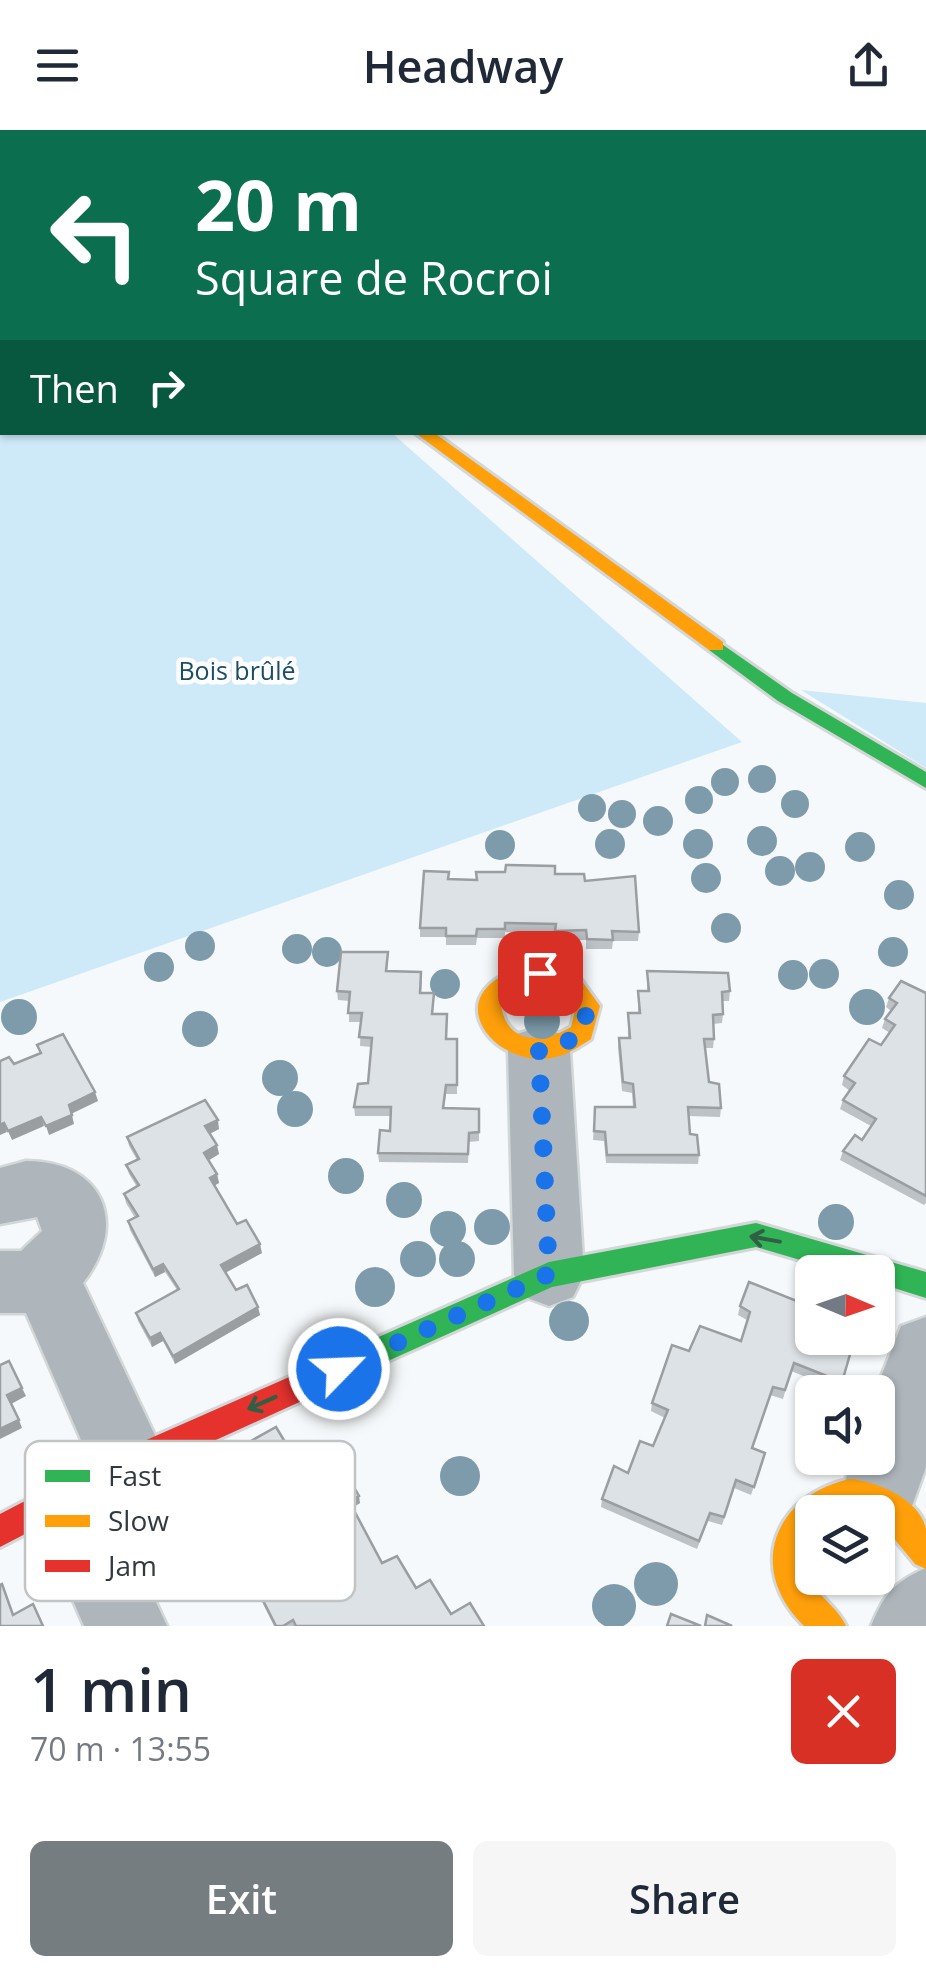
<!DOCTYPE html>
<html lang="en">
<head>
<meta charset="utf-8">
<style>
  body { margin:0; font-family:"Open Sans",sans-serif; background:#f6f6f7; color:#1f2937; height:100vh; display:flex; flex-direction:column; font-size:38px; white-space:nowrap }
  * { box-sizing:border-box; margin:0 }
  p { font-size:32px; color:#747a83 }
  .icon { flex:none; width:55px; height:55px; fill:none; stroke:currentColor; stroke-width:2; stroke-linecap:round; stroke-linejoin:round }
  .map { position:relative; height:1496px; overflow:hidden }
  .side { display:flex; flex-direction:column; background:#fff; flex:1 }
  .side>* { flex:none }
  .top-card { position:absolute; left:0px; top:0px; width:928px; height:305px; box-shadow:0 2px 8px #0004; background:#0b6e4f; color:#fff; overflow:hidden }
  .needle { width:65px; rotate:92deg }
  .buttons { position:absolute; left:795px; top:1125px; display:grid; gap:20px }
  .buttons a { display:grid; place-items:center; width:100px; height:100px; border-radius:15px; background:#fff; box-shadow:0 2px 8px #0004; font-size:50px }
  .pin { position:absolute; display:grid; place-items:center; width:85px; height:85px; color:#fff; margin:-42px; border-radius:20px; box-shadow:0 5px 15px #0006 }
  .me { position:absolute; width:110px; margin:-55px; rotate:66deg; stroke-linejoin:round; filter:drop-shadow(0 0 8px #0008) }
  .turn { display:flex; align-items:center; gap:35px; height:210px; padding:0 30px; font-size:45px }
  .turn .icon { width:130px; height:130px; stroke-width:2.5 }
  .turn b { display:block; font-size:70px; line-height:85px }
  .then { display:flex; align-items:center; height:95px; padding:0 30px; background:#0003; gap:20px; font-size:38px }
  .round { display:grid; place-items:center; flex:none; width:105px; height:105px; border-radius:15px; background:#f6f6f7 }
  .head { display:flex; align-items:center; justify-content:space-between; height:170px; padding:0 30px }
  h1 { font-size:60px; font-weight:600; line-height:75px }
  .primary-button { display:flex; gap:20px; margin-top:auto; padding:20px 30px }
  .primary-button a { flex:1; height:115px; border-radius:15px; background:#767d81; color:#fff; font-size:40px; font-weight:600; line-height:115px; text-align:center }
  .primary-button a+a { background:#f6f6f7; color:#1f2937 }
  header { display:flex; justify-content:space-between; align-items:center; height:130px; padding:0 30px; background:#fff; font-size:45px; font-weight:600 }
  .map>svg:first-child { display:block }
  .green { fill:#ceeaf9 }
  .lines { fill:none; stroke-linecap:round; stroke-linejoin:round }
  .street-casing { stroke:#d3d7d8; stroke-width:5 }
  .fast-casing { stroke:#d3d7d8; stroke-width:6 }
  .slow-casing { stroke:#d3d7d8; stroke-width:6 }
  .jam-casing { stroke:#d3d7d8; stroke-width:6 }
  .street { fill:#aeb6bb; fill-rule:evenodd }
  .fast { fill:#30b455; fill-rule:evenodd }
  .slow { fill:#ff9f0a; fill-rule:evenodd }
  .jam { fill:#e5322d; fill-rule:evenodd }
  .tree { fill:#7d9baa }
  .wall { fill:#bdc2c6 }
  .shaded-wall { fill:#9a9ea1 }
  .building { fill:#dce2e6; stroke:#9a9ea1; stroke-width:2.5 }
  .oneway { stroke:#315f46 }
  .route { stroke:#1a73e8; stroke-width:18; stroke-dasharray:0 32.4 }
  .labels { text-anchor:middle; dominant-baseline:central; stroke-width:9; stroke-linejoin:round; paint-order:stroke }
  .park-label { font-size:25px; fill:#1a4e67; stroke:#fff }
  .key { fill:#fff; stroke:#c1c4c5; stroke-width:2.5 }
  .key-label { font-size:28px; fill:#313a3f }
</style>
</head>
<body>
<header><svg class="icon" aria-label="menu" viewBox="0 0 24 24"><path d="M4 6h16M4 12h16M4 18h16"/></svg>Headway<svg class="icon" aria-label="share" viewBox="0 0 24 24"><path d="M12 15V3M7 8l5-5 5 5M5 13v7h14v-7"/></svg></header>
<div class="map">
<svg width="926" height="1496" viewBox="0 0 926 1496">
  <rect width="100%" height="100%" fill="#f6f9fb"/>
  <g class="green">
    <polygon points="0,0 52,2 2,2 2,302 392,303 742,612 0,872"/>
    <polygon points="801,560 926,573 926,638"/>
  </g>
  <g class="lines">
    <g class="street-casing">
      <g id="street">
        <polygon points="539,897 561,904 570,921 584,1145 573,1167 549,1176 525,1167 514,1145 508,921 517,904"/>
        <path d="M26 1031C104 1031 129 1094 83 1153L168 1333 157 1359 130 1370 104 1360 167 1496H84L27 1364 39 1337 66 1326 95 1342 26 1183H0V1121H21L42 1101 37 1087 0 1094V1038Z"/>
        <polygon points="926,1187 926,1337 904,1398 878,1409 878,1382 843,1382 838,1371 853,1328 878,1328 875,1262 901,1196"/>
        <path d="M926 1438V1496H871C884 1464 894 1452 926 1438Z"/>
      </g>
    </g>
    <g class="fast-casing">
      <g id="fast">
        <polygon points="8,0 20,0 21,2 10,2"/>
        <polygon points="716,510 792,563 926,642 926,658 778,571 709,520 709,512"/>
        <polygon points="756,1093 926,1142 926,1168 878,1153 878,1142 841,1142 756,1117 552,1157 328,1258 317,1254 313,1244 317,1234 549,1132"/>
      </g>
    </g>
    <g class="slow-casing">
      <g id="slow">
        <polygon points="414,302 433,302 723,512 723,520 709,520"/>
        <path d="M540 834 579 847 600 876 591 909C580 916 569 924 556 927 492 943 426 854 540 834ZM540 852 563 859 576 877 571 897C543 914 506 915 501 874L516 857Z"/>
        <path d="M850 1349C876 1351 920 1369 926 1399 926 1411 926 1427 926 1439L915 1434 878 1389V1382H812C812 1400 804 1413 804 1429 804 1460 835 1471 846 1496H804C746 1439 773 1366 850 1349Z"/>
      </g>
    </g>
    <g class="jam-casing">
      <polygon id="jam" points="328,1230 339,1234 343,1244 339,1254 141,1344 0,1417 0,1384 119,1322"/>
    </g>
    <use href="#street" class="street"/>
    <use href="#fast" class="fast"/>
    <use href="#slow" class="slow"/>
    <use href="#jam" class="jam"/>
  </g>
  <g class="tree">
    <circle cx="762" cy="649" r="14"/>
    <circle cx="725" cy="652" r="14"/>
    <circle cx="699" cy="670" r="14"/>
    <circle cx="795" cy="674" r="14"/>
    <circle cx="592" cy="678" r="14"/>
    <circle cx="622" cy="684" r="14"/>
    <circle cx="658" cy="691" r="15"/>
    <circle cx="762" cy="711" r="15"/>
    <circle cx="610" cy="714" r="15"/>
    <circle cx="698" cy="714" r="15"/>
    <circle cx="500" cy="715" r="15"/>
    <circle cx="860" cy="717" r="15"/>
    <circle cx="810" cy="737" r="15"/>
    <circle cx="780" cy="741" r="15"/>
    <circle cx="706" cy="748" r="15"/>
    <circle cx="899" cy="765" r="15"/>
    <circle cx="726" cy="798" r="15"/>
    <circle cx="200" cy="816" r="15"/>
    <circle cx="297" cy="819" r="15"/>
    <circle cx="327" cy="822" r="15"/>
    <circle cx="893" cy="822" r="15"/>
    <circle cx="159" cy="837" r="15"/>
    <circle cx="824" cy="844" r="15"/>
    <circle cx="793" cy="845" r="15"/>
    <circle cx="445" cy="854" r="15"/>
    <circle cx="867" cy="877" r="18"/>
    <circle cx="19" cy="887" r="18"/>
    <circle cx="542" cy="891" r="18"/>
    <circle cx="200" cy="899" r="18"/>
    <circle cx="280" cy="948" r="18"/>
    <circle cx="295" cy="979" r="18"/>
    <circle cx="346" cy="1046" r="18"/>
    <circle cx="404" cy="1070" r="18"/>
    <circle cx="836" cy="1092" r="18"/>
    <circle cx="492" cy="1097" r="18"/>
    <circle cx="448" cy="1099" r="18"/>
    <circle cx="418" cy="1129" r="18"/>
    <circle cx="457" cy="1129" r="18"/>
    <circle cx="375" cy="1157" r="20"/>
    <circle cx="569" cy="1191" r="20"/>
    <circle cx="460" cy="1346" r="20"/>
    <circle cx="656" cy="1454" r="22"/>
    <circle cx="614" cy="1476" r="22"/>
  </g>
  <g class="wall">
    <polygon points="555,744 585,751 639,802 638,811 613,811 612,819 586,819 586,810 555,810 555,803 505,802 505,808 477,808 476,815 446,815 446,807 420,807 420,798 448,749 477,750"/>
    <polygon points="388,831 387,841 422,851 421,863 434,863 433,884 446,909 457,909 457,964 446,964 444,978 479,979 479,1011 469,1012 468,1033 379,1032 378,1023 390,1001 390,986 355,986 354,977 368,953 371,917 360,916 361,892 349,892 349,871 338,870 337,861"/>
    <polygon points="647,841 730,861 729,871 722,871 723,884 722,893 713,894 714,909 713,918 705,918 709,952 721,978 720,987 688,986 690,1004 699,1025 698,1034 606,1033 604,1011 593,1010 595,977 633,977 632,963 622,961 618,917 619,908 628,908 628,883 638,883 638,861 647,861"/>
    <polygon points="926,863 926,1073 924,1075 840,1030 843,1021 862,1010 871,996 840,979 843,970 850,961 842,955 844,946 881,915 890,903 882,898 885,889 891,881 886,877 889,868"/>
    <polygon points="219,999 210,1004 219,1024 209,1030 217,1044 219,1053 214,1055 237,1094 262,1123 225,1143 236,1160 260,1185 175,1234 163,1211 152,1217 138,1191 136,1183 177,1160 165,1142 155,1147 130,1100 128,1091 135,1088 126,1073 124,1064 137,1057 129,1044 126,1035 137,1030 129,1016 127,1007"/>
    <polygon points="740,1176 851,1221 839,1260 791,1241 783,1269 770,1265 752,1318 765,1323 751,1365 734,1358 722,1395 708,1391 697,1419 601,1377 602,1369 653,1316 665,1288 651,1281 652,1273 689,1221 741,1211 747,1190 738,1185"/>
    <polygon points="291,1322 293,1330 287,1333 299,1357 360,1373 352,1378 382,1433 451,1484 484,1496 274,1496 247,1442 245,1435 256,1428 241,1400 205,1422 189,1392 187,1384 195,1379 181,1350"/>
  </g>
  <g class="shaded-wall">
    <polygon points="95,962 98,971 71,984 69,975"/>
    <polygon points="72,985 74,994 49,1005 46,996"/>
    <polygon points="41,987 44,996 12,1010 8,1001"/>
    <polygon points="218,990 219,999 207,1005 205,996"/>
    <polygon points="4,993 7,1002 0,1005 0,995"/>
    <polygon points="217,1015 219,1024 206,1032 204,1023"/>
    <polygon points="217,1044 219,1053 212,1057 210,1048"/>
    <polygon points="260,1114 262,1123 223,1144 221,1135"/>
    <polygon points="163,1134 165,1142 155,1147 153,1139"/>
    <polygon points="258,1177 260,1185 175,1234 173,1226"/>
    <polygon points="160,1203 163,1211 152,1217 150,1208"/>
    <polygon points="22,1258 26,1266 11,1274 7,1265"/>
    <polygon points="19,1290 22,1298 0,1309 0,1299"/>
    <polygon points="291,1322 293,1330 285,1334 284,1327"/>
    <polygon points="359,1366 360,1373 350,1379 349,1371"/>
    <polygon points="239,1393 241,1400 205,1422 203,1414"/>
  </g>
  <g class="building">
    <polygon points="506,735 555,736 555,744 584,744 585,751 635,746 639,802 612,801 613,810 587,809 586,800 555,801 556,794 505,793 505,799 477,799 476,806 446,806 446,798 420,798 424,741 449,742 448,749 477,750 476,742 505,742"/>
    <polygon points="341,822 388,822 386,841 421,842 420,863 434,863 432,884 447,884 446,909 457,909 457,955 446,955 443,978 479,979 479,1002 469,1003 468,1024 378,1023 380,1000 390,1001 391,977 354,977 358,954 368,953 372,908 359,907 362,883 348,883 350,862 337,861"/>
    <polygon points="647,841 728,843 730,861 722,862 723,884 713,885 714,909 704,909 709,952 719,954 721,978 688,977 690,1004 697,1005 699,1025 607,1025 605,1002 594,1001 595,977 635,977 633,954 623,952 619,908 630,908 628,883 640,883 638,861 649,861"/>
    <polygon points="901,851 926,863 926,1066 843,1021 855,1005 862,1010 876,989 843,970 855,953 844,946 869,909 881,915 895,895 885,889 897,873 889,868"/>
    <polygon points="63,904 95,962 69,975 72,985 46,996 41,987 8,1001 4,993 0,995 0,931 9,927 14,934 41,923 37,915"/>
    <polygon points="205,970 218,990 205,996 217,1015 204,1023 217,1044 210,1048 237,1094 246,1090 260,1114 221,1135 236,1160 247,1155 258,1177 173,1226 160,1203 150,1208 136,1183 179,1159 163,1134 153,1139 128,1091 138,1086 124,1064 139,1055 126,1035 139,1029 127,1007"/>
    <polygon points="749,1152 812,1177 812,1208 841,1208 839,1216 851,1221 842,1252 794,1233 785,1260 773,1257 752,1318 765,1323 754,1357 736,1350 724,1387 710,1383 699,1411 602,1369 614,1336 628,1343 640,1311 653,1316 668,1280 652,1273 672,1215 689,1221 700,1196 741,1211 750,1182 740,1176"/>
    <polygon points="9,1231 22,1258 7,1265 19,1290 0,1299 0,1235"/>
    <polygon points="276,1297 291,1322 284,1327 299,1357 340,1333 359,1366 349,1371 382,1433 397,1426 416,1458 430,1450 451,1484 470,1473 484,1496 296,1496 293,1490 283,1496 276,1496 245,1435 258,1427 239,1393 203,1414 187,1384 196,1378 181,1350"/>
    <polygon points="2,1454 13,1485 33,1474 43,1496 0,1496 0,1455"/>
    <polygon points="671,1484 701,1496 667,1496"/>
    <polygon points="707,1485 732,1496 705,1496"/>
  </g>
  <defs><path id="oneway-shaft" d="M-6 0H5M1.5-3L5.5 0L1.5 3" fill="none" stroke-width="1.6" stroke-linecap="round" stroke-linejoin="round" transform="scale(2.5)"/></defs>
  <g class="oneway">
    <use href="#oneway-shaft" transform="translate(765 1109) rotate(-170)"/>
    <use href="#oneway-shaft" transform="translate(262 1273) rotate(156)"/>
  </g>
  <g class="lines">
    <polyline class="route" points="339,1239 549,1144 539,921 556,919 582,902 588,876 570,853 540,843"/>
  </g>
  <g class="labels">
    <g class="park-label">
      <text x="237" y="540">Bois brûlé</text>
    </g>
  </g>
  <rect x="25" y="1311" width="330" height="160" rx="15" class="key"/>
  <rect x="45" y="1340" width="45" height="12" fill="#30b455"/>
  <rect x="45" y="1385" width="45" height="12" fill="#ff9f0a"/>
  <rect x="45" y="1430" width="45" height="12" fill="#e5322d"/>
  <g class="key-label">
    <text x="108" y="1356">Fast</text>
    <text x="108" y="1401">Slow</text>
    <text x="108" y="1446">Jam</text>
  </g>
</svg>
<div class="buttons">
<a><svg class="needle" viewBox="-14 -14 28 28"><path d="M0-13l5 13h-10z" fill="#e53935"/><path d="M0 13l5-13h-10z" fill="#747a83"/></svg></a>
<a><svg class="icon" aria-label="sound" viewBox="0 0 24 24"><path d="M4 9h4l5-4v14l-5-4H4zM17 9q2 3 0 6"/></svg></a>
<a><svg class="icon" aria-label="layers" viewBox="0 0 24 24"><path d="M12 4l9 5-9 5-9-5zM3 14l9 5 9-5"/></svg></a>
</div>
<div class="pin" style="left:540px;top:843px;background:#d93025"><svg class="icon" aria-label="arrive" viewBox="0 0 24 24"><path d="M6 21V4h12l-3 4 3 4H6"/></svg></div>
<svg class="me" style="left:339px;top:1239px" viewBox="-20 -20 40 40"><circle r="17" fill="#1a73e8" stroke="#fff" stroke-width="3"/><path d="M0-11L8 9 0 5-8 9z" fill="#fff"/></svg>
<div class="top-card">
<div class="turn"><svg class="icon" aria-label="left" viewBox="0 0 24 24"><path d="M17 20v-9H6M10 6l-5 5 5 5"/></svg><div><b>20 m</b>Square de Rocroi</div></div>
<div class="then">Then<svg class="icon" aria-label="right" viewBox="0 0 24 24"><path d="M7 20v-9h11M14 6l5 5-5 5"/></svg></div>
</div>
</div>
<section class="side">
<div class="head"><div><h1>1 min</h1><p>70 m · 13:55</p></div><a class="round" style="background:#d93025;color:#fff"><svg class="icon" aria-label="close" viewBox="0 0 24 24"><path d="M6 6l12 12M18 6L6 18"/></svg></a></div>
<div class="primary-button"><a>Exit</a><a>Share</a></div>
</section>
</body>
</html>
